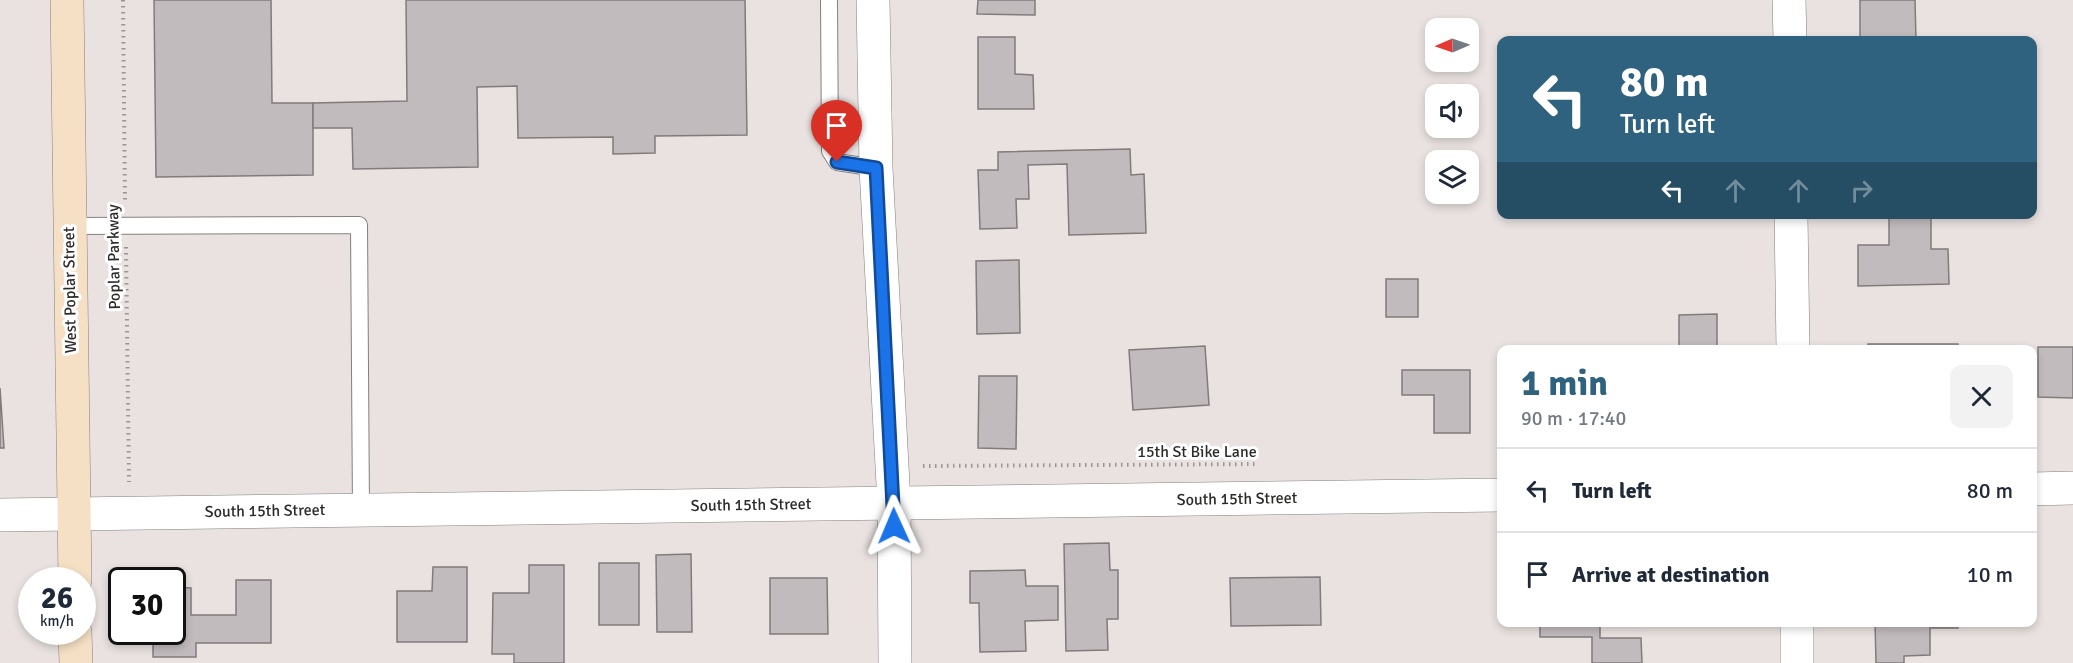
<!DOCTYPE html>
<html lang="en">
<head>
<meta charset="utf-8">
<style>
  body { margin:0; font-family:Signika,sans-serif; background:#f2f2f3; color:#1f2937; height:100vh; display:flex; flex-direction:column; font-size:22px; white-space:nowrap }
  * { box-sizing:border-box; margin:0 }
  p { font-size:20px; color:#747a83 }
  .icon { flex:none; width:33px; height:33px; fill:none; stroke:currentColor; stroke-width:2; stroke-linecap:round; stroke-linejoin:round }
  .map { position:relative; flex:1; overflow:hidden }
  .panel { position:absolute; left:1497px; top:345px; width:540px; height:282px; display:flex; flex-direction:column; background:#fff; border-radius:12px; box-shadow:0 3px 9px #0003 }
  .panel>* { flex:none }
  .hud { position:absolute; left:1497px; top:36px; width:540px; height:183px; border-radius:12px; box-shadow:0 3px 9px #0003; background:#2f627f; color:#fff; overflow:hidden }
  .needle { width:39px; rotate:268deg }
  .tools { position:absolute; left:1425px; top:18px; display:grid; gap:12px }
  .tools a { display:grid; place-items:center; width:54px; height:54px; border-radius:12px; background:#fff; box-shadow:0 3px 9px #0003; font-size:30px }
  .speed { position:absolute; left:18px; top:567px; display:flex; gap:12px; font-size:30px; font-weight:700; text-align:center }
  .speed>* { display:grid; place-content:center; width:78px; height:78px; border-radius:50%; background:#fff; box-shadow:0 3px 9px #0003; line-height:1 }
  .speed small { font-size:15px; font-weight:400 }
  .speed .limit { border:3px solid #111; border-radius:9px; background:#fff; color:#111 }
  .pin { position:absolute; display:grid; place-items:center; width:51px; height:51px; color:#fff; margin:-62px -26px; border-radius:50% 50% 50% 0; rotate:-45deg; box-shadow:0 0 6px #0007 }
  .pin .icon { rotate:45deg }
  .me { position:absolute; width:66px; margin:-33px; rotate:359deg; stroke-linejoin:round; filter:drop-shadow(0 0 4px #0008) }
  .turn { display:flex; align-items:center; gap:21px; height:126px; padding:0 24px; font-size:27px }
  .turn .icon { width:78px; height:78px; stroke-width:2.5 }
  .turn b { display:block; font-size:42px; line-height:51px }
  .lanes { display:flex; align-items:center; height:57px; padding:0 24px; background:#0003; justify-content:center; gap:30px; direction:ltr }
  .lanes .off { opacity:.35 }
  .round { display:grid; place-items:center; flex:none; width:63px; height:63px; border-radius:12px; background:#f2f2f3 }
  .summary { display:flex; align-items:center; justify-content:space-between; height:102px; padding:0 24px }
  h1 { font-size:36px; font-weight:700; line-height:45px; color:#2f627f }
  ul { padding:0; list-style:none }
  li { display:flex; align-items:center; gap:18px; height:84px; padding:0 24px; border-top:2px solid #e0e1e3 }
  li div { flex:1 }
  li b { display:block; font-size:22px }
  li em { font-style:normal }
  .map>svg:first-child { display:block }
  .building { fill:#c2bbbd; stroke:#817b7c; stroke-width:1.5 }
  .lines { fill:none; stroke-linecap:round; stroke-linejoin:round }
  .lane-casing { stroke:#857f7e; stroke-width:18 }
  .street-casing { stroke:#857f7e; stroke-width:34 }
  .secondary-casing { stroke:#857f7e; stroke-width:34 }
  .path { stroke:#9a9593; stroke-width:4; stroke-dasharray:1.5 4.5; stroke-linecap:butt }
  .lane { stroke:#fff; stroke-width:16 }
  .street { stroke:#fff; stroke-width:33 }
  .secondary { stroke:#f5e0c5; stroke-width:33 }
  .route-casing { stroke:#114b97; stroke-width:15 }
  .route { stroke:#1a73e8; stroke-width:10 }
  .labels { text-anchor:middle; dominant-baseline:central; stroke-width:6; stroke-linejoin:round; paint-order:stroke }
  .street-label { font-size:16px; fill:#2d2b2a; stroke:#fff }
</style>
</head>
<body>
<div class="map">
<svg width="2073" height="663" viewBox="0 0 2073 663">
  <rect width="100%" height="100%" fill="#e9e2e0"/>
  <g class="building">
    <polygon points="154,0 271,0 272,103 313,103 313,175 156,177"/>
    <polygon points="406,0 745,0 747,135 655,136 655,153 613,154 613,137 518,138 517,86 477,87 478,167 353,169 352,128 313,128 313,103 407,101"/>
    <polygon points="978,0 1035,0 1035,15 977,14"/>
    <polygon points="1860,0 1915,0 1916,40 1860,40"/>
    <polygon points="978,37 1015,37 1015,74 1033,75 1034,109 978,109"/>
    <polygon points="1130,149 1131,175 1144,174 1146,233 1069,235 1067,164 1028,165 1029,199 1016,199 1017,228 980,229 978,170 998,170 998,152"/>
    <polygon points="1889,214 1931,214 1931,249 1948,249 1949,284 1858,286 1858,245 1889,245"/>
    <polygon points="1019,260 1020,333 977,334 976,261"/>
    <rect x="1386" y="279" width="32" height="38"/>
    <polygon points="1717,314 1717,350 1679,350 1679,315"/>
    <rect x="1868" y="344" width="90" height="6"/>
    <polygon points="1205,346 1209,405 1133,410 1129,350"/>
    <polygon points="2038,347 2073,347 2073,398 2038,397"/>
    <polygon points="1402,370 1470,370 1470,433 1434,433 1434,395 1402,395"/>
    <polygon points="979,376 1017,376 1016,449 978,448"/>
    <polygon points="0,388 4,448 0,448"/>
    <polygon points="1109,543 1110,570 1118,570 1118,619 1107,619 1108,650 1066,651 1064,544"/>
    <polygon points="691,554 692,632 657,632 656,555"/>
    <rect x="599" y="563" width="40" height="62"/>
    <polygon points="529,565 564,565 564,663 514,663 514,654 492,654 493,593 529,593"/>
    <polygon points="433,567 467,567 467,642 397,642 397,591 432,591"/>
    <polygon points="1025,570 1026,586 1058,586 1058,620 1025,621 1026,651 980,652 979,603 970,603 970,571"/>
    <polygon points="1320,577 1321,625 1231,626 1230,578"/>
    <polygon points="770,578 827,578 828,634 770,634"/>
    <polygon points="236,580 271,580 271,643 196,643 196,657 153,657 153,632 172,632 172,587 191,588 191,615 236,615"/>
    <polygon points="1540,622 1600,622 1600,638 1641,638 1642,663 1592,663 1592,637 1540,637"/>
    <polygon points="1875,622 1957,622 1958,628 1930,628 1930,655 1904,656 1904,663 1876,663"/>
  </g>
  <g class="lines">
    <g class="lane-casing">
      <g id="lane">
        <polyline points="829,0 830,151 837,162 876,168"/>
        <polyline points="69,226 359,225 361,510"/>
      </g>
    </g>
    <g class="street-casing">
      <g id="street">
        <polyline points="873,0 876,168 894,503 895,663"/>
        <polyline points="1789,0 1790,40"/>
        <polyline points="1791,214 1793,350"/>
        <polyline points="2032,489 2073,488"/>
        <polyline points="0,515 1502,495"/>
        <polyline points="1797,622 1797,663"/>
      </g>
    </g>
    <g class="secondary-casing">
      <g id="secondary">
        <polyline points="67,0 75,580"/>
        <polyline points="75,632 76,663"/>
      </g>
    </g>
    <g class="path">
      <polyline points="123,0 125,203"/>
      <polyline points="126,247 129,482"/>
      <polyline points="923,466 1258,464"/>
    </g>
    <use href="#lane" class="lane"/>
    <use href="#street" class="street"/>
    <use href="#secondary" class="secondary"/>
  </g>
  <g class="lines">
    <g class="route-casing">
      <polyline id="route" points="837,162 876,168 894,526"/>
    </g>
    <use href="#route" class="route"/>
  </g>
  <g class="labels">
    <g class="street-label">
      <text transform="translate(114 257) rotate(-91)">Poplar Parkway</text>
      <text transform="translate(70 290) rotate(-91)">West Poplar Street</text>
      <text x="1197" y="452">15th St Bike Lane</text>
      <text transform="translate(1237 499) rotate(-1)">South 15th Street</text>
      <text transform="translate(751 505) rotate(-1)">South 15th Street</text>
      <text transform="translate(265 511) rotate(-1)">South 15th Street</text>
    </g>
  </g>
</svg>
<div class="tools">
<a><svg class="needle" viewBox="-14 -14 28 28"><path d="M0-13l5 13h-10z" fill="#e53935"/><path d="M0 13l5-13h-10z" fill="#747a83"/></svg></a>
<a><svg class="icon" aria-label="sound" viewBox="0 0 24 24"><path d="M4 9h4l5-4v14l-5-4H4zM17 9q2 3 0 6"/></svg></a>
<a><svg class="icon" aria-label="layers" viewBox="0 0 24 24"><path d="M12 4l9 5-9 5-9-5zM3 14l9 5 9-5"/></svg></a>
</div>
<div class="speed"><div>26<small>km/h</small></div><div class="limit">30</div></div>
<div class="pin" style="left:837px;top:162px;background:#d93025"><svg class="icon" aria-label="arrive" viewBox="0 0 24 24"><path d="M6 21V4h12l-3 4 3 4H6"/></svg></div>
<svg class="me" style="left:894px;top:526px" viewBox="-20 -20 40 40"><path d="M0-17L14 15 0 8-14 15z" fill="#1a73e8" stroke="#fff" stroke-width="4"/></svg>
<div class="hud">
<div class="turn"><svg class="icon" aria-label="left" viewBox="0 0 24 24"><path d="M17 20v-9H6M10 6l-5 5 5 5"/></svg><div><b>80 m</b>Turn left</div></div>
<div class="lanes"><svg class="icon" aria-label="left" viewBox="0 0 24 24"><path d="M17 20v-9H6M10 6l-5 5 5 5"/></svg><svg class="icon off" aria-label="ahead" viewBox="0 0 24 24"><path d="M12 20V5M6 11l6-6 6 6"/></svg><svg class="icon off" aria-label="ahead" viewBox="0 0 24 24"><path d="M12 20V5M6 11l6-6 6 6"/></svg><svg class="icon off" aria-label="right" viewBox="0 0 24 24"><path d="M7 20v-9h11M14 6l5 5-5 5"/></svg></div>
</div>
<section class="panel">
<div class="summary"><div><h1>1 min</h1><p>90 m · 17:40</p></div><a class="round"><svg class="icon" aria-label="close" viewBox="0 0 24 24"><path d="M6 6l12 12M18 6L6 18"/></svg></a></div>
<ul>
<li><svg class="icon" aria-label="left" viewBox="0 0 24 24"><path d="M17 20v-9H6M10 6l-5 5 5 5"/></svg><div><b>Turn left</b></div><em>80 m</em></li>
<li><svg class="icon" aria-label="arrive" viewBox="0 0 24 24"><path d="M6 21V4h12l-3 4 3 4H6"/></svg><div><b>Arrive at destination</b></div><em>10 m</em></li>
</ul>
</section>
</div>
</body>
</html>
